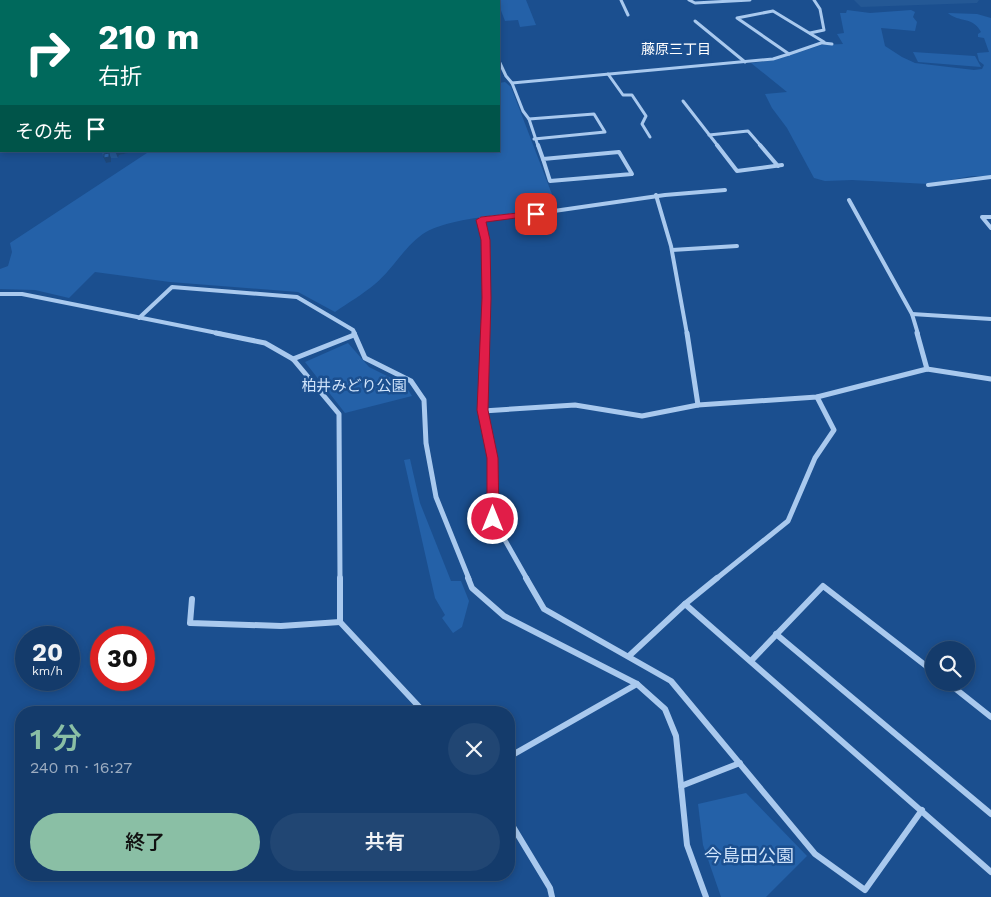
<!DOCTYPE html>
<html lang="ja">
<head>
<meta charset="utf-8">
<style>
  body { margin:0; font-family:"Work Sans","Noto Sans JP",sans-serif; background:#214673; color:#f1f3f6; height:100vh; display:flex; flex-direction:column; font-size:19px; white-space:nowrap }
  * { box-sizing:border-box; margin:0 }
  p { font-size:16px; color:#9dadc1 }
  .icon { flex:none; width:28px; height:28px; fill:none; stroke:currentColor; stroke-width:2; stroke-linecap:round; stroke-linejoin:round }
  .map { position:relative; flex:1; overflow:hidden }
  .panel { position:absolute; left:15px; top:706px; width:500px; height:175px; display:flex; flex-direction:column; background:#143b6b; border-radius:20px; box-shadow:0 2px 8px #0003,0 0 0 1px #33557e }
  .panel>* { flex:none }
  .guide { position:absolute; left:0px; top:0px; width:500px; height:152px; box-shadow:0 2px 8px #0003,0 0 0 1px #33557e; background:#00695c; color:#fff; overflow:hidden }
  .fabs { position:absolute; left:925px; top:641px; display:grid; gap:10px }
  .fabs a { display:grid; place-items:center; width:50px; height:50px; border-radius:50%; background:#143b6b; box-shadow:0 2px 8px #0003,0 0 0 1px #33557e; font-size:25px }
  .speed { position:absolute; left:15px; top:626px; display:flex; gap:10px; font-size:25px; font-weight:700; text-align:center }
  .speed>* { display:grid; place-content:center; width:65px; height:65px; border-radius:50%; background:#143b6b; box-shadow:0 2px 8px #0003,0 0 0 1px #33557e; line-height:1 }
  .speed small { font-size:12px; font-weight:400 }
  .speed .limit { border:8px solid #d22; background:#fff; color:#111 }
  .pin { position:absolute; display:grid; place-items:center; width:42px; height:42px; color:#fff; margin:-21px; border-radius:10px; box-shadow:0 2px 8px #0006 }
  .me { position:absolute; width:55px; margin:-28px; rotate:0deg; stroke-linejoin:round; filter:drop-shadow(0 0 4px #0008) }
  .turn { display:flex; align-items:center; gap:18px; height:105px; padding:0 15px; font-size:22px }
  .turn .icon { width:65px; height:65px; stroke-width:2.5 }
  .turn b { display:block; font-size:35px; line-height:42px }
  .then { display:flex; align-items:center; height:48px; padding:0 15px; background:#0003; gap:10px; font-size:19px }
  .round { display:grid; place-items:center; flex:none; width:52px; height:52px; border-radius:26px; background:#214673 }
  .overview { display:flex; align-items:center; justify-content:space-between; height:85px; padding:0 15px }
  h1 { font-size:30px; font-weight:600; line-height:38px; color:#8abfa5 }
  .action { display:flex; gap:10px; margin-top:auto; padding:10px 15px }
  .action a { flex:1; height:58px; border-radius:30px; background:#8abfa5; color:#111; font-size:20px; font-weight:600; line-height:58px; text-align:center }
  .action a+a { background:#214673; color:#f1f3f6 }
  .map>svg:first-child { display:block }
  .green { fill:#2461a8 }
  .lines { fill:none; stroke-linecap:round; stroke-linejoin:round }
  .street-far3 { stroke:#a9c9ee; stroke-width:3 }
  .street-far2 { stroke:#a9c9ee; stroke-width:4 }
  .street-far1 { stroke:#a9c9ee; stroke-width:5 }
  .street { stroke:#a9c9ee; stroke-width:6 }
  .wall { fill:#245895 }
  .shaded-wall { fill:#1d4779 }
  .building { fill:#2a66ad; stroke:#1d4779 }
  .route { fill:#e11d48; stroke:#92132f }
  .labels { text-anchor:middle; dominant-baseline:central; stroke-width:5; stroke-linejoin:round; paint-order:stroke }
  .far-neighbourhood-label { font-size:14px; fill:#fff; stroke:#1b4f8f }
  .park-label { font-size:15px; fill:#cfe3fa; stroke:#1b4f8f }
  .near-park-label { font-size:18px; fill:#cfe3fa; stroke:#1b4f8f }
</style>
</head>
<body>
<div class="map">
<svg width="991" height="897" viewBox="0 0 991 897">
  <rect width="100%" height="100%" fill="#1b4f8f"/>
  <g class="green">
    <polygon points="497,0 526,0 536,25 520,27 518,20 505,21"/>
    <path d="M847 10 870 13 911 10 915 12 913 17 917 22 915 31 881 28 885 46 902 57 915 63 974 70 982 69 984 65 979 61 977 53 989 52 984 38 978 37V34L981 32C973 16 959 23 948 13L977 14 991 18V176H972L928 184 852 180 825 181 814 178 787 128 772 108 765 94 787 92 751 63 775 60 821 45 843 44 837 34 844 33 840 13H846Z"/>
    <polygon points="913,52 975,56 981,67 918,62"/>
    <path d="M505 82 511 87 558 210C525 213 453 216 426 232 406 244 394 268 375 284 363 294 348 303 335 312L298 292 170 282 95 272 69 298 35 290 0 289V269L8 266 12 252 10 243 150 151H499V83Z"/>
    <polygon points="348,343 369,367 405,385 412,396 345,413 305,362"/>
    <polygon points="410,459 420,503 451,581 461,581 469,601 462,627 453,633 442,618 445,615 435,598 404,460"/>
    <polygon points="746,793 807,856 766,897 721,897 703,845 698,804"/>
  </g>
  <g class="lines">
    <g class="street-far3">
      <polyline points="621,0 628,15"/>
      <polyline points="689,0 695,3 750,0"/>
      <polyline points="80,1 82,0"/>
      <polygon points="773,11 824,42 789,54 737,18"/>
      <polyline points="695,21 745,62"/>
      <polyline points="810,33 824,30 820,9 814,0"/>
      <polyline points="823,43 832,44"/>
      <polyline points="499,61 506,76 512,83 523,111 529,119 538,146"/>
      <polyline points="608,74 623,95 632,95 646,116 642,124 650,137"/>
      <polyline points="512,83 773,59 789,54"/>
      <polyline points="683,101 718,146"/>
      <polyline points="529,119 594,114 605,132 534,139"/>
      <polyline points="709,135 748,131 761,146"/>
    </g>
    <g class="street-far2">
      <polyline points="538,145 543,159"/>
      <polyline points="717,145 737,171 782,165"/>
      <polyline points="760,145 778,166"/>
      <polygon points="619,152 632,174 550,181 543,159"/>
      <polyline points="928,185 991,177"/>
      <polyline points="656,195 671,246 687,334"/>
      <polyline points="849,200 912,314 918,334"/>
      <polyline points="991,217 982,217 991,228"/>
      <polyline points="672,250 737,246"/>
      <polyline points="0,294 22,294 222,334"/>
      <polyline points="912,314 991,319"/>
      <polyline points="139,318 172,287 297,297 353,330 355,334"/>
      <polyline points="487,334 487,265 481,219 554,211 665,195 725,190"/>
    </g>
    <g class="street-far1">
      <polyline points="216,333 265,343 293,359 339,414 340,579"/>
      <polyline points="354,333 365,358 411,381 424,400 426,443 436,497 469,579"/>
      <polyline points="487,333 483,411 575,405 642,416 698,405 817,397 927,369 991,379"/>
      <polyline points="687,333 698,405"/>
      <polyline points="917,333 927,369"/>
      <polyline points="293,359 354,335"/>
      <polyline points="483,411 492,458 493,519 527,579"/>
      <polyline points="716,579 788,521 815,458 834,430 817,397"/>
    </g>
    <g class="street">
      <polyline points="340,578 340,622 424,712"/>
      <polyline points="468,578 472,588 504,616 637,684 665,709 676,736 687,845 706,897"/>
      <polyline points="526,578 544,609 671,681 815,854 865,890 922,810"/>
      <polyline points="192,599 190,623 281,626 340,622"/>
      <polyline points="685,604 991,872"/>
      <polyline points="776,634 991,814"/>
      <polyline points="629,656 685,604 717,578"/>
      <polyline points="751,661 823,586 934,672"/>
      <polyline points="947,682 991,717"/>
      <polyline points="509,757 637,684"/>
      <polyline points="681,786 740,763"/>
      <polyline points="509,820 550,888 552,897"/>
    </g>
  </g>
  <g class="wall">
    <polygon points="0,0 50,0 48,1"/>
    <polygon points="50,0 75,0 73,1 50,1"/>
    <polygon points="93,0 115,0 114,1"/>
    <polygon points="117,0 210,0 210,1 118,1"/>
    <polygon points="230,0 269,0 268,1 230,1"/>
    <polygon points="271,0 304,0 271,1"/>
    <polygon points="854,0 979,0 977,3 861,7"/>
    <rect x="0" y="42" width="1" height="71"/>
    <polygon points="101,151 127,151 128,153 119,155 118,158 110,158 111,162 106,163 104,156 103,156"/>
  </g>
  <g class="shaded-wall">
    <polygon points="140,0 164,0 153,1 141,1"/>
    <polygon points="173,0 205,0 205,1 172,1"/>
    <polygon points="115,151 127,151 128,153 119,155 118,158"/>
    <polygon points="109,153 111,158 111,162 106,163 104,158"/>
  </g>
  <g class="building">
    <polygon points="153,0 173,0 172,1 152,1"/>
    <rect x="230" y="0" width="16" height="1"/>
    <polygon points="350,0 362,0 361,1 350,1"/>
    <rect x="408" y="0" width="31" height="1"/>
    <polygon points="0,42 1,42 1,69 0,70"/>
    <polygon points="1,100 1,108 0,108 0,101"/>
    <polygon points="109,153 109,157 104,158 104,154"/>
  </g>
  <polygon class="route" points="536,211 539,212 539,215 486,222 490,240 491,298 488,410 498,458 499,519 497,523 489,523 487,519 487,458 477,410 482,298 481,240 476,220 481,217"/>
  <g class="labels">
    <g class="far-neighbourhood-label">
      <text x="676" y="49">藤原三丁目</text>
    </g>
    <g class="park-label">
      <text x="354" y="386">柏井みどり公園</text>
    </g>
    <g class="near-park-label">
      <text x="749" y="855">今島田公園</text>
    </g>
  </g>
</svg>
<div class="fabs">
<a><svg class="icon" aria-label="search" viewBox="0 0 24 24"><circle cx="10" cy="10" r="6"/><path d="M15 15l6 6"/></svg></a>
</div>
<div class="speed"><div>20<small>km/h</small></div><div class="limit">30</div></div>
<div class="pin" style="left:536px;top:214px;background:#d93025"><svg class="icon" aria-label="arrive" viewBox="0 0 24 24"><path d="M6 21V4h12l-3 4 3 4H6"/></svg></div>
<svg class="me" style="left:493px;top:519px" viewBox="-20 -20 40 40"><circle r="17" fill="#e11d48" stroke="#fff" stroke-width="3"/><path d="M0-11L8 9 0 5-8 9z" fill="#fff"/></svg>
<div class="guide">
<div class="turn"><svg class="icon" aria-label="right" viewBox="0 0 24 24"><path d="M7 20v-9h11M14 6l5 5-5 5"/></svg><div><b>210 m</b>右折</div></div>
<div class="then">その先<svg class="icon" aria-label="arrive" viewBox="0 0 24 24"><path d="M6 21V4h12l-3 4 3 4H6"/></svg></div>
</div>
<section class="panel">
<div class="overview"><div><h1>1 分</h1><p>240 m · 16:27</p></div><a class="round"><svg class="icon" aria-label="close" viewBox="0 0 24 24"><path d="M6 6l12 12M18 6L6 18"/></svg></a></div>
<div class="action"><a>終了</a><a>共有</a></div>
</section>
</div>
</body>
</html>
